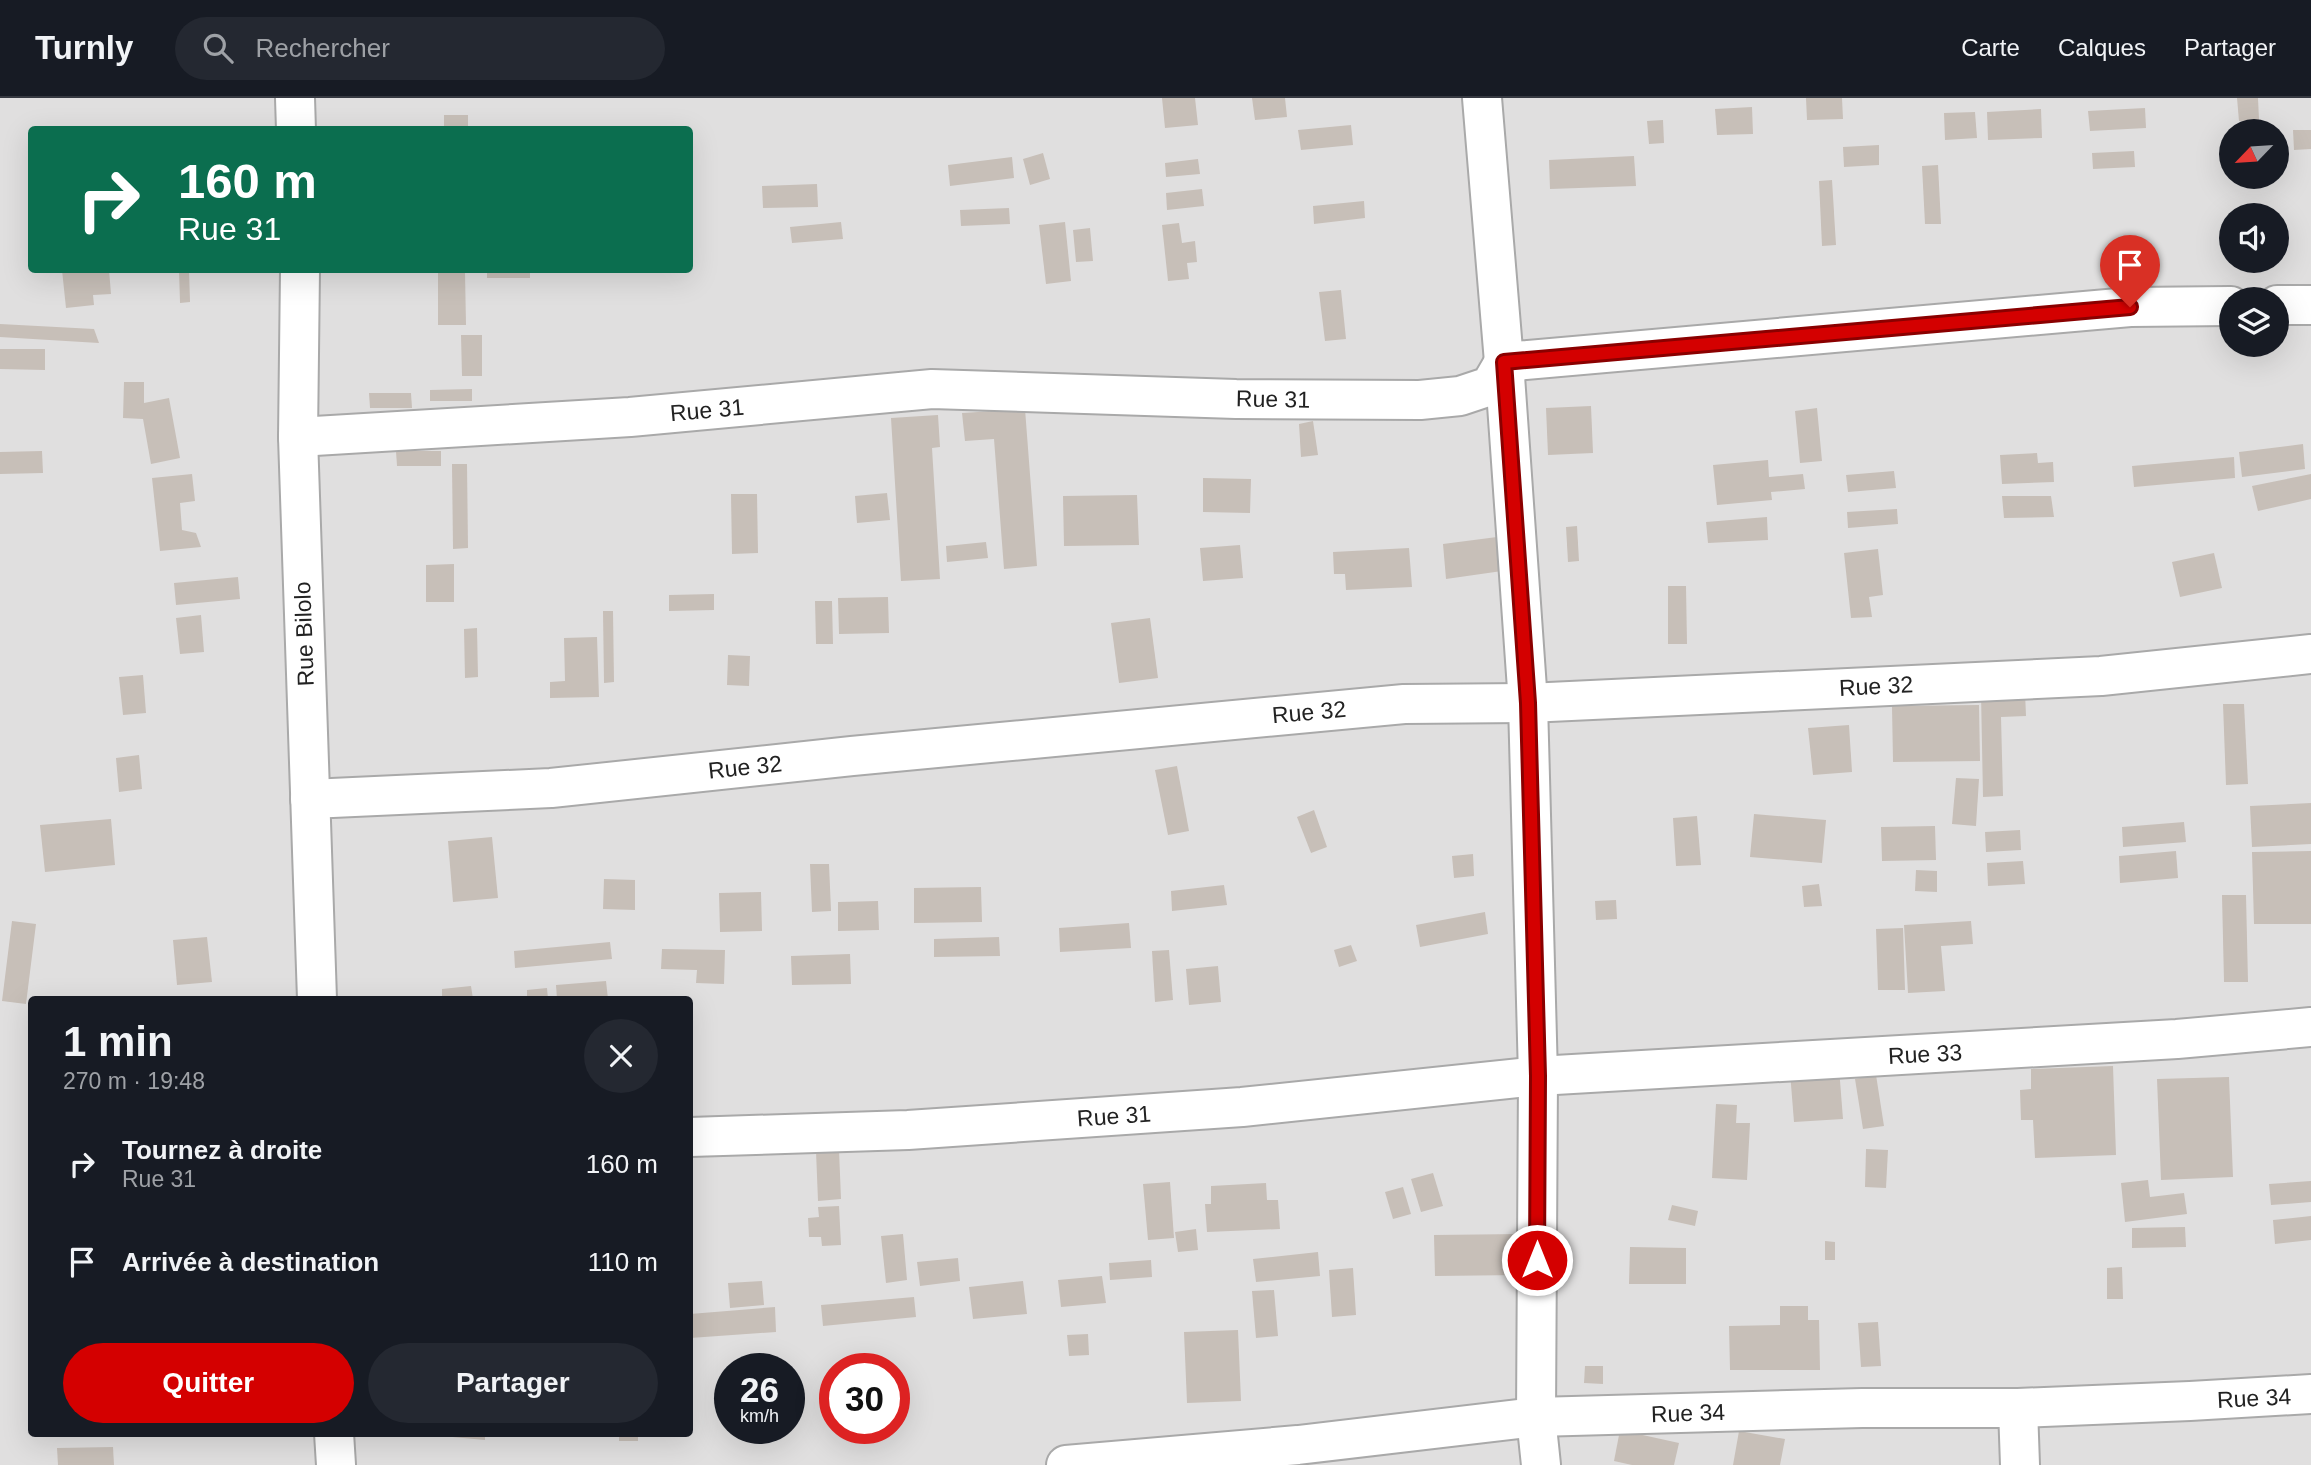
<!DOCTYPE html>
<html lang="fr">
<head>
<meta charset="utf-8">
<style>
  body { margin:0; font-family:Arial,sans-serif; background:#242831; color:#f1f3f6; height:100vh; display:flex; flex-direction:column; font-size:26px; white-space:nowrap }
  * { box-sizing:border-box; margin:0 }
  p { font-size:23px; color:#9ea1a6 }
  .icon { flex:none; width:38px; height:38px; fill:none; stroke:currentColor; stroke-width:2; stroke-linecap:round; stroke-linejoin:round }
  .map { position:relative; flex:1; overflow:hidden }
  .details { position:absolute; left:28px; top:898px; width:665px; height:441px; display:flex; flex-direction:column; background:#171b24; border-radius:7px; box-shadow:0 7px 28px #0002 }
  .details>* { flex:none }
  .top-card { position:absolute; left:28px; top:28px; width:665px; height:147px; border-radius:7px; box-shadow:0 7px 28px #0002; background:#0b6e4f; color:#fff; overflow:hidden }
  .needle { width:46px; rotate:245deg }
  .buttons { position:absolute; left:2219px; top:21px; display:grid; gap:14px }
  .buttons a { display:grid; place-items:center; width:70px; height:70px; border-radius:50%; background:#171b24; box-shadow:0 7px 28px #0002; font-size:35px }
  .speed { position:absolute; left:714px; top:1255px; display:flex; gap:14px; font-size:35px; font-weight:700; text-align:center }
  .speed>* { display:grid; place-content:center; width:91px; height:91px; border-radius:50%; background:#171b24; box-shadow:0 7px 28px #0002; line-height:1 }
  .speed small { font-size:18px; font-weight:400 }
  .speed .limit { border:10px solid #d22; background:#fff; color:#111 }
  .pin { position:absolute; display:grid; place-items:center; width:60px; height:60px; color:#fff; margin:-72px -30px; border-radius:50% 50% 50% 0; rotate:-45deg; box-shadow:0 0 7px #0007 }
  .pin .icon { rotate:45deg }
  .me { position:absolute; width:77px; margin:-38px; rotate:0deg; stroke-linejoin:round; filter:drop-shadow(0 0 5px #0008) }
  .turn { display:flex; align-items:center; gap:24px; height:147px; padding:0 35px; font-size:32px }
  .turn .icon { width:91px; height:91px; stroke-width:2.5 }
  .turn b { display:block; font-size:49px; line-height:60px }
  .round { display:grid; place-items:center; flex:none; width:74px; height:74px; border-radius:37px; background:#242831 }
  .overview { display:flex; align-items:center; justify-content:space-between; height:119px; padding:0 35px }
  h1 { font-size:42px; font-weight:600; line-height:52px }
  .cta { display:flex; gap:14px; margin-top:auto; padding:14px 35px }
  .cta a { flex:1; height:80px; border-radius:42px; background:#d40000; color:#fff; font-size:28px; font-weight:600; line-height:80px; text-align:center }
  .cta a+a { background:#242831; color:#f1f3f6 }
  ul { padding:0; list-style:none }
  li { display:flex; align-items:center; gap:21px; height:98px; padding:0 35px }
  li div { flex:1 }
  li b { display:block; font-size:26px }
  li em { font-style:normal }
  header { display:flex; align-items:center; gap:42px; box-sizing:border-box; height:98px; padding:0 35px; background:#171b24; border-bottom:2px solid #363941 }
  header strong { font-size:33px }
  nav { display:flex; gap:38px; margin-inline-start:auto; font-size:24px }
  .search { width:490px; height:63px; background:#242831; display:flex; align-items:center; gap:18px; box-sizing:border-box; padding:0 24px; border-radius:38px; color:#9ea1a6; font-size:26px }
  .map>svg:first-child { display:block }
  .residential { fill:#e0dfdf; fill-rule:evenodd }
  .building { fill:#c7bfb8 }
  .lines { fill:none; stroke-linecap:round; stroke-linejoin:round }
  .street-casing { stroke:#a9a9a9; stroke-width:42 }
  .street { stroke:#fff; stroke-width:38 }
  .route-casing { stroke:#8a0000; stroke-width:18 }
  .route { stroke:#d40000; stroke-width:12 }
  .labels { text-anchor:middle; dominant-baseline:central; stroke-width:7; stroke-linejoin:round; paint-order:stroke }
  .street-label { font-size:23px; fill:#222; stroke:#fff }
</style>
</head>
<body>
<header>
<strong>Turnly</strong>
<div class="search"><svg class="icon" aria-label="search" viewBox="0 0 24 24"><circle cx="10" cy="10" r="6"/><path d="M15 15l6 6"/></svg>Rechercher</div>
<nav><a>Carte</a><a>Calques</a><a>Partager</a></nav>
</header>
<div class="map">
<svg width="2311" height="1367" viewBox="0 0 2311 1367">
  <rect width="100%" height="100%" fill="#f2efe9"/>
  <path class="residential" d="M0 0H2311V1367H0ZM32 32H690V172H32ZM2231 33H2277V79H2231ZM2231 117H2277V163H2231ZM2231 201H2277V247H2231ZM32 901H690V1335H32ZM730 1270H789V1330H730ZM835 1270H894V1330H835Z"/>
  <g class="building">
    <polygon points="1162,0 1195,0 1198,27 1165,30"/>
    <polygon points="1252,0 1285,0 1287,19 1255,22"/>
    <polygon points="1806,0 1842,0 1843,21 1807,22"/>
    <polygon points="2237,0 2258,0 2259,22 2239,23"/>
    <polygon points="1752,9 1753,36 1717,37 1715,11"/>
    <polygon points="2145,10 2146,30 2090,33 2088,13"/>
    <polygon points="2041,11 2042,40 1988,42 1987,14"/>
    <polygon points="1975,14 1977,40 1945,42 1944,15"/>
    <rect x="444" y="17" width="24" height="15"/>
    <polygon points="1663,22 1664,45 1649,46 1647,23"/>
    <polygon points="1351,27 1353,47 1301,52 1298,32"/>
    <polygon points="2293,32 2311,32 2311,51 2294,52"/>
    <polygon points="1879,47 1879,67 1844,69 1843,49"/>
    <polygon points="2134,53 2135,69 2093,71 2092,55"/>
    <polygon points="1043,55 1050,81 1030,87 1023,61"/>
    <polygon points="1634,58 1636,88 1550,91 1549,62"/>
    <polygon points="1012,59 1014,80 950,88 948,67"/>
    <polygon points="1198,61 1200,76 1166,79 1165,65"/>
    <polygon points="1938,67 1941,126 1925,126 1922,68"/>
    <polygon points="1832,82 1836,147 1822,148 1819,83"/>
    <polygon points="817,86 818,109 763,110 762,88"/>
    <polygon points="1202,91 1204,108 1167,112 1166,95"/>
    <polygon points="1364,103 1365,120 1314,126 1313,108"/>
    <polygon points="1009,110 1010,126 961,128 960,112"/>
    <polygon points="841,124 843,141 792,145 790,129"/>
    <polygon points="1065,124 1071,183 1046,186 1039,127"/>
    <polygon points="1179,125 1182,145 1195,143 1197,164 1187,165 1189,181 1168,183 1162,127"/>
    <polygon points="1090,130 1093,163 1076,164 1073,132"/>
    <polygon points="62,172 109,172 111,196 93,197 94,207 66,210"/>
    <polygon points="179,172 189,172 190,204 180,205"/>
    <rect x="487" y="172" width="43" height="8"/>
    <polygon points="438,174 465,174 466,227 438,227"/>
    <polygon points="1341,192 1346,241 1325,243 1319,194"/>
    <polygon points="0,226 94,231 99,245 0,239"/>
    <polygon points="461,237 482,237 482,278 462,278"/>
    <polygon points="0,251 45,251 45,272 0,271"/>
    <polygon points="124,284 144,284 144,305 169,300 180,360 151,366 143,321 123,320"/>
    <polygon points="472,291 472,303 430,303 430,292"/>
    <polygon points="369,295 411,295 412,310 370,310"/>
    <polygon points="1591,308 1593,355 1548,357 1546,310"/>
    <polygon points="1817,310 1822,363 1800,365 1795,313"/>
    <polygon points="1025,311 1037,468 1004,471 994,341 965,343 962,315"/>
    <polygon points="938,317 940,349 932,350 940,481 901,483 891,320"/>
    <polygon points="1313,323 1318,357 1301,359 1299,326"/>
    <polygon points="2303,346 2305,371 2242,379 2239,354"/>
    <polygon points="42,353 43,375 0,376 0,354"/>
    <polygon points="396,353 441,353 441,368 397,368"/>
    <polygon points="2037,355 2038,365 2053,364 2054,384 2002,386 2000,357"/>
    <polygon points="2234,359 2235,380 2134,389 2132,368"/>
    <polygon points="1768,362 1769,379 1803,376 1805,391 1771,394 1772,402 1717,407 1713,367"/>
    <polygon points="452,366 467,366 468,450 453,451"/>
    <polygon points="1894,373 1896,390 1848,394 1846,377"/>
    <polygon points="192,376 195,403 180,405 182,432 196,435 201,449 160,453 152,380"/>
    <polygon points="2311,376 2311,401 2258,413 2252,388"/>
    <polygon points="1203,380 1251,381 1250,415 1203,414"/>
    <polygon points="887,395 890,422 857,425 855,398"/>
    <polygon points="731,396 757,396 758,455 732,456"/>
    <polygon points="1137,397 1139,447 1064,448 1063,398"/>
    <polygon points="2002,398 2051,398 2054,419 2004,420"/>
    <polygon points="1897,411 1898,426 1848,430 1847,414"/>
    <polygon points="1767,419 1768,442 1708,445 1706,424"/>
    <polygon points="1577,428 1579,463 1568,464 1566,429"/>
    <polygon points="1497,439 1502,473 1446,481 1443,446"/>
    <polygon points="986,444 988,460 947,464 946,448"/>
    <polygon points="1240,447 1243,480 1203,483 1200,450"/>
    <polygon points="1409,450 1412,489 1346,492 1345,476 1334,476 1333,454"/>
    <polygon points="1878,451 1883,497 1869,499 1872,519 1851,520 1844,455"/>
    <polygon points="2214,455 2222,490 2180,499 2172,464"/>
    <polygon points="454,466 454,504 426,504 426,467"/>
    <polygon points="238,479 240,501 176,507 174,485"/>
    <polygon points="1668,488 1686,488 1687,546 1668,546"/>
    <polygon points="714,496 714,512 669,513 669,497"/>
    <polygon points="888,499 889,535 839,536 838,500"/>
    <polygon points="815,503 832,503 833,546 816,546"/>
    <polygon points="603,513 613,513 614,584 604,585"/>
    <polygon points="201,517 204,554 180,556 176,520"/>
    <polygon points="1150,520 1158,580 1119,585 1111,525"/>
    <polygon points="477,530 478,579 465,580 464,531"/>
    <polygon points="597,539 599,599 550,600 550,584 565,583 564,540"/>
    <polygon points="728,557 750,558 749,588 727,587"/>
    <polygon points="143,577 146,615 123,617 119,579"/>
    <polygon points="2025,594 2026,618 2001,619 2003,698 1983,699 1981,595"/>
    <polygon points="2223,606 2244,606 2248,686 2226,687"/>
    <polygon points="1979,607 1980,663 1893,664 1892,608"/>
    <polygon points="1849,627 1852,674 1813,677 1808,630"/>
    <polygon points="139,657 142,691 119,694 116,660"/>
    <polygon points="1177,668 1189,733 1168,737 1155,672"/>
    <polygon points="1956,680 1979,681 1976,728 1952,726"/>
    <polygon points="2311,705 2311,746 2252,749 2250,708"/>
    <polygon points="1314,712 1327,749 1311,755 1297,719"/>
    <polygon points="1754,716 1826,722 1822,765 1750,759"/>
    <polygon points="1697,718 1701,767 1676,768 1673,720"/>
    <polygon points="111,721 115,767 45,774 40,727"/>
    <polygon points="2184,724 2186,744 2123,749 2122,729"/>
    <polygon points="1935,728 1936,762 1882,763 1881,729"/>
    <polygon points="2020,732 2021,752 1986,754 1985,734"/>
    <polygon points="492,739 498,800 453,804 448,743"/>
    <polygon points="2176,753 2178,780 2120,785 2119,758"/>
    <polygon points="2311,753 2311,826 2254,826 2252,754"/>
    <polygon points="1473,756 1474,778 1454,780 1452,758"/>
    <polygon points="2023,763 2025,786 1988,788 1987,765"/>
    <polygon points="810,766 829,766 831,813 812,814"/>
    <polygon points="1916,772 1937,773 1937,794 1915,793"/>
    <polygon points="604,781 635,782 635,812 603,811"/>
    <polygon points="1819,786 1822,808 1804,809 1802,788"/>
    <polygon points="1224,787 1227,807 1172,813 1171,793"/>
    <polygon points="981,789 982,824 914,825 914,790"/>
    <polygon points="761,794 762,833 720,834 719,795"/>
    <polygon points="2222,797 2246,797 2248,884 2224,884"/>
    <polygon points="1616,802 1617,821 1596,822 1595,803"/>
    <polygon points="878,803 879,832 838,833 838,804"/>
    <polygon points="1485,814 1488,836 1420,849 1416,827"/>
    <polygon points="12,823 36,826 26,906 2,903"/>
    <polygon points="1971,823 1973,846 1941,848 1945,893 1908,895 1904,827"/>
    <polygon points="1129,825 1131,850 1060,854 1059,830"/>
    <polygon points="1903,830 1905,892 1878,892 1876,831"/>
    <polygon points="207,839 212,884 177,887 173,842"/>
    <polygon points="999,839 1000,858 934,859 934,841"/>
    <polygon points="610,844 612,861 515,870 514,853"/>
    <polygon points="1351,847 1357,863 1339,869 1334,852"/>
    <polygon points="662,851 725,852 724,886 696,885 697,872 661,871"/>
    <polygon points="1169,852 1173,902 1155,904 1152,853"/>
    <polygon points="850,856 851,886 792,887 791,858"/>
    <polygon points="1218,868 1221,904 1189,907 1186,871"/>
    <polygon points="606,883 608,901 557,901 556,887"/>
    <polygon points="471,888 473,901 442,901 442,891"/>
    <polygon points="547,890 548,901 527,901 527,892"/>
    <polygon points="2113,968 2116,1057 2035,1060 2033,1022 2021,1022 2020,992 2031,991 2031,971"/>
    <polygon points="1839,970 1843,1021 1794,1024 1790,974"/>
    <polygon points="1876,977 1884,1028 1863,1031 1855,981"/>
    <polygon points="2229,979 2233,1079 2161,1082 2157,981"/>
    <polygon points="1716,1006 1737,1007 1736,1025 1750,1025 1747,1082 1712,1080"/>
    <polygon points="1866,1051 1888,1052 1886,1090 1865,1089"/>
    <polygon points="839,1052 841,1101 818,1103 816,1053"/>
    <polygon points="1433,1075 1443,1108 1421,1114 1411,1081"/>
    <polygon points="2148,1082 2150,1099 2184,1095 2187,1116 2125,1124 2121,1085"/>
    <polygon points="2311,1083 2311,1104 2271,1107 2269,1086"/>
    <polygon points="1170,1084 1174,1140 1148,1142 1143,1086"/>
    <polygon points="1266,1085 1267,1102 1278,1102 1280,1131 1207,1134 1205,1106 1211,1106 1211,1088"/>
    <polygon points="1403,1089 1411,1116 1393,1121 1385,1094"/>
    <polygon points="1672,1107 1698,1113 1695,1128 1668,1122"/>
    <polygon points="839,1108 841,1147 822,1148 821,1139 809,1139 808,1120 819,1119 818,1109"/>
    <polygon points="2311,1118 2311,1142 2275,1146 2273,1122"/>
    <polygon points="2185,1129 2186,1149 2132,1150 2132,1130"/>
    <polygon points="1196,1131 1198,1152 1178,1154 1175,1134"/>
    <polygon points="903,1136 907,1182 886,1185 881,1138"/>
    <polygon points="1520,1136 1520,1177 1435,1178 1434,1137"/>
    <polygon points="1825,1143 1835,1144 1835,1162 1825,1162"/>
    <polygon points="1630,1149 1686,1150 1686,1186 1629,1186"/>
    <polygon points="1318,1154 1320,1178 1256,1184 1253,1161"/>
    <polygon points="958,1160 960,1183 920,1188 917,1164"/>
    <polygon points="1151,1162 1152,1179 1110,1182 1109,1165"/>
    <polygon points="2122,1169 2123,1201 2107,1201 2107,1170"/>
    <polygon points="1353,1170 1356,1217 1332,1219 1329,1172"/>
    <polygon points="1102,1178 1106,1205 1061,1209 1058,1182"/>
    <polygon points="762,1183 764,1207 730,1210 728,1185"/>
    <polygon points="1023,1183 1027,1216 973,1221 969,1189"/>
    <polygon points="1274,1192 1278,1238 1256,1240 1252,1193"/>
    <polygon points="914,1199 916,1219 823,1228 821,1207"/>
    <polygon points="1780,1208 1808,1208 1808,1222 1819,1222 1820,1272 1730,1272 1729,1228 1780,1227"/>
    <polygon points="775,1209 776,1234 690,1240 690,1216"/>
    <polygon points="1878,1224 1881,1268 1861,1269 1858,1225"/>
    <polygon points="1238,1232 1241,1303 1187,1305 1184,1234"/>
    <polygon points="1088,1236 1089,1257 1069,1258 1067,1237"/>
    <polygon points="1585,1268 1603,1268 1603,1286 1584,1285"/>
    <polygon points="1620,1332 1679,1345 1674,1367 1632,1367 1614,1363"/>
    <polygon points="1739,1333 1785,1341 1780,1367 1733,1367"/>
    <polygon points="441,1335 485,1335 485,1342 441,1338"/>
    <rect x="619" y="1335" width="19" height="8"/>
    <polygon points="113,1349 114,1367 58,1367 57,1350"/>
  </g>
  <g class="lines">
    <g class="street-casing">
      <g id="street">
        <polyline points="295,0 296,32"/>
        <polyline points="1482,0 1504,264 1528,605 1538,978 1536,1319 1541,1367"/>
        <polyline points="300,172 298,339 317,901"/>
        <polyline points="2277,207 2311,207"/>
        <polyline points="298,339 630,319 932,291 1236,301 1420,302 1460,298 1490,288 1504,264 2130,209 2231,208"/>
        <polyline points="310,701 551,690 852,658 1404,606 1528,605 2101,578 2311,556"/>
        <polyline points="690,1039 908,1032 1242,1009 1538,978 2177,941 2311,929"/>
        <polyline points="2018,1310 2020,1367"/>
        <polyline points="334,1335 336,1367"/>
        <polyline points="1066,1367 1298,1347 1536,1319 1862,1310 2018,1310 2190,1303 2311,1296"/>
      </g>
    </g>
    <use href="#street" class="street"/>
  </g>
  <g class="lines">
    <g class="route-casing">
      <polyline id="route" points="1537,1162 1538,978 1528,605 1504,264 2130,209"/>
    </g>
    <use href="#route" class="route"/>
  </g>
  <g class="labels">
    <g class="street-label">
      <text transform="translate(1273 301) rotate(1)">Rue 31</text>
      <text transform="translate(707 312) rotate(-5)">Rue 31</text>
      <text transform="translate(304 536) rotate(-92)">Rue Bilolo</text>
      <text transform="translate(1876 588) rotate(-3)">Rue 32</text>
      <text transform="translate(1309 614) rotate(-5)">Rue 32</text>
      <text transform="translate(745 669) rotate(-6)">Rue 32</text>
      <text transform="translate(1925 956) rotate(-3)">Rue 33</text>
      <text transform="translate(1114 1018) rotate(-4)">Rue 31</text>
      <text transform="translate(2254 1300) rotate(-3)">Rue 34</text>
      <text transform="translate(1688 1315) rotate(-2)">Rue 34</text>
    </g>
  </g>
</svg>
<div class="buttons">
<a><svg class="needle" viewBox="-14 -14 28 28"><path d="M0-13l5 13h-10z" fill="#e53935"/><path d="M0 13l5-13h-10z" fill="#9ea1a6"/></svg></a>
<a><svg class="icon" aria-label="sound" viewBox="0 0 24 24"><path d="M4 9h4l5-4v14l-5-4H4zM17 9q2 3 0 6"/></svg></a>
<a><svg class="icon" aria-label="layers" viewBox="0 0 24 24"><path d="M12 4l9 5-9 5-9-5zM3 14l9 5 9-5"/></svg></a>
</div>
<div class="speed"><div>26<small>km/h</small></div><div class="limit">30</div></div>
<div class="pin" style="left:2130px;top:209px;background:#d93025"><svg class="icon" aria-label="arrive" viewBox="0 0 24 24"><path d="M6 21V4h12l-3 4 3 4H6"/></svg></div>
<svg class="me" style="left:1537px;top:1162px" viewBox="-20 -20 40 40"><circle r="17" fill="#d40000" stroke="#fff" stroke-width="3"/><path d="M0-11L8 9 0 5-8 9z" fill="#fff"/></svg>
<div class="top-card">
<div class="turn"><svg class="icon" aria-label="right" viewBox="0 0 24 24"><path d="M7 20v-9h11M14 6l5 5-5 5"/></svg><div><b>160 m</b>Rue 31</div></div>
</div>
<section class="details">
<div class="overview"><div><h1>1 min</h1><p>270 m · 19:48</p></div><a class="round"><svg class="icon" aria-label="close" viewBox="0 0 24 24"><path d="M6 6l12 12M18 6L6 18"/></svg></a></div>
<ul>
<li><svg class="icon" aria-label="right" viewBox="0 0 24 24"><path d="M7 20v-9h11M14 6l5 5-5 5"/></svg><div><b>Tournez à droite</b><p>Rue 31</p></div><em>160 m</em></li>
<li><svg class="icon" aria-label="arrive" viewBox="0 0 24 24"><path d="M6 21V4h12l-3 4 3 4H6"/></svg><div><b>Arrivée à destination</b></div><em>110 m</em></li>
</ul>
<div class="cta"><a>Quitter</a><a>Partager</a></div>
</section>
</div>
</body>
</html>
